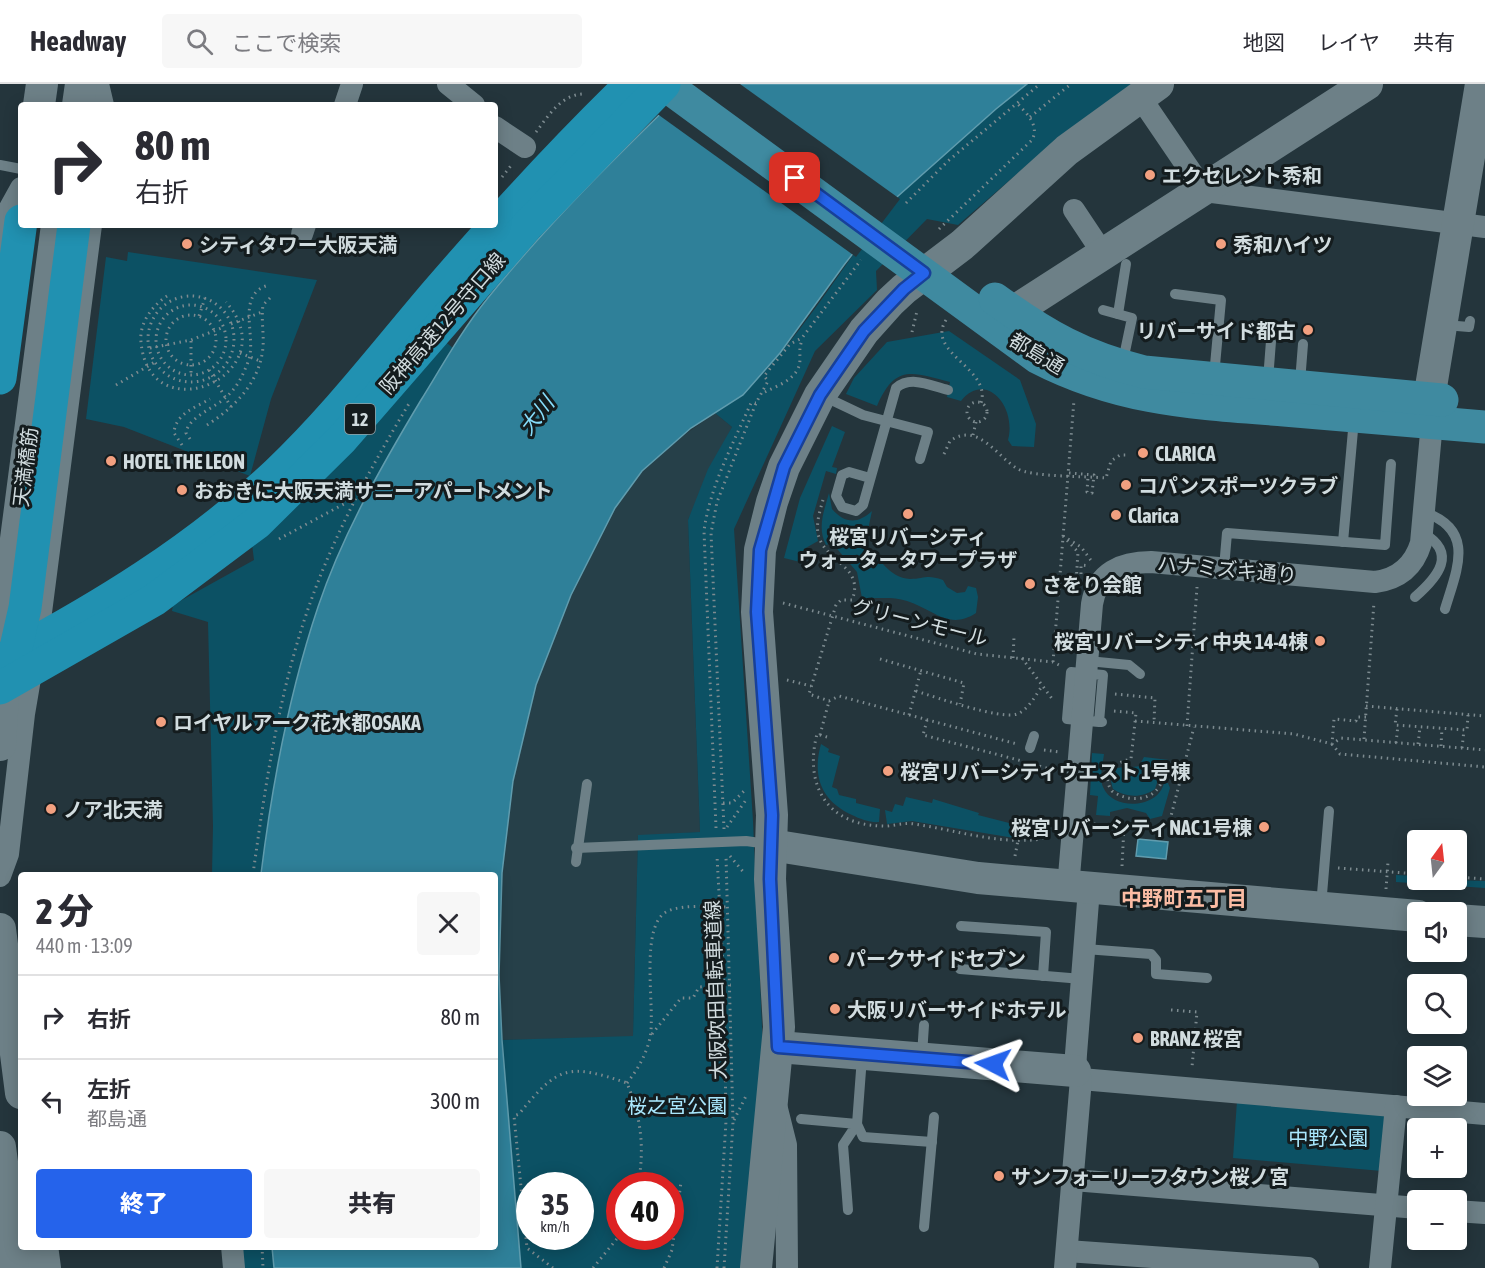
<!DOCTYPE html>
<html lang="ja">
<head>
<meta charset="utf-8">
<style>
  body { margin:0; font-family:"Asap Condensed","Noto Sans JP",sans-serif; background:#f7f7f7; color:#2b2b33; height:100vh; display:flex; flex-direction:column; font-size:22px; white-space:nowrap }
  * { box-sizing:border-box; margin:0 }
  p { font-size:20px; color:#7c7c81 }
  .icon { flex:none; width:33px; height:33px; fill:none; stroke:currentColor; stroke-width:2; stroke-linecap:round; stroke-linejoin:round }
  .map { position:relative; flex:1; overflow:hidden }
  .sheet { position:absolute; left:18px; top:788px; width:480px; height:378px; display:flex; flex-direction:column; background:#fff; border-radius:6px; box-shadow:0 3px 15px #0003 }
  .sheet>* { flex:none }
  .top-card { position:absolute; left:18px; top:18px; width:480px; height:126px; border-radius:6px; box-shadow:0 3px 15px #0003; background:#fff; color:#2b2b33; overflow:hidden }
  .needle { width:39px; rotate:15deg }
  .tools { position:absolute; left:1407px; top:746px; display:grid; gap:12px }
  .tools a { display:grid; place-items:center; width:60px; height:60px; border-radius:6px; background:#fff; box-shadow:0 3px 15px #0003; font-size:30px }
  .speed { position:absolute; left:516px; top:1088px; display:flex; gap:12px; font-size:30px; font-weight:700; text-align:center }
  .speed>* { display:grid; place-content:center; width:78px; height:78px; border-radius:50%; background:#fff; box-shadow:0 3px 15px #0003; line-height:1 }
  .speed small { font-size:15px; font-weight:400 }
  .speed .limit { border:9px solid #d22; background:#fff; color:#111 }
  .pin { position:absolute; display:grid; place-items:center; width:51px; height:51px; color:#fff; margin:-26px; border-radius:12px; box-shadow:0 3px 9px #0006 }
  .me { position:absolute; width:66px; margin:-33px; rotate:274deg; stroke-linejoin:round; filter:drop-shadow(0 0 4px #0008) }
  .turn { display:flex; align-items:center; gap:21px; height:126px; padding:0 18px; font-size:27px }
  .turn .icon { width:78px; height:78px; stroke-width:2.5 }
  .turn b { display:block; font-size:42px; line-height:51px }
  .round { display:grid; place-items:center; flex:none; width:63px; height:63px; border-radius:6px; background:#f7f7f7 }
  .summary { display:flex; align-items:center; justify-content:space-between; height:102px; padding:0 18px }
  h1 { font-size:36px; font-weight:800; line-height:45px }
  .button { display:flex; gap:12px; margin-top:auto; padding:12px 18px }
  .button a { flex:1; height:69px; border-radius:6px; background:#2563eb; color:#fff; font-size:24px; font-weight:800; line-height:69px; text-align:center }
  .button a+a { background:#f7f7f7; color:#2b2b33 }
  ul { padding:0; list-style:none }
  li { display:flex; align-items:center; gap:18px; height:84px; padding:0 18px; border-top:2px solid #e1e1e2 }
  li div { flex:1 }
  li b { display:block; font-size:22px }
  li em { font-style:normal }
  header { display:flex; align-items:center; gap:36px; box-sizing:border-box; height:84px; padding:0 30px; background:#fff; border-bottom:2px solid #e1e1e2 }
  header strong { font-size:28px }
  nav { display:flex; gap:33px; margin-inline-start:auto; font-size:21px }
  .search { width:420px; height:54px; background:#f7f7f7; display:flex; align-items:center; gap:15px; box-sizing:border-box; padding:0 21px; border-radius:6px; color:#7c7c81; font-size:22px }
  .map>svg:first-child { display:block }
  .built { fill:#264049 }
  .green { fill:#0c5164; fill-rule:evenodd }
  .water { fill:#2f8099; stroke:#609cae; stroke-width:1.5 }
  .pier { fill:#24353c }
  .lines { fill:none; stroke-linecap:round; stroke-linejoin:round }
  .path { stroke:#7d8b90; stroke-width:3; stroke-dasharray:1.5 4.5; stroke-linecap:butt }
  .lane { stroke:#6d8087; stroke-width:10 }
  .street { stroke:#6d8087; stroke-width:22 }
  .secondary { stroke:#6d8087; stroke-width:32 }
  .primary { stroke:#3f8aa0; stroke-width:33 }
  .highway { stroke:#2191b1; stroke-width:33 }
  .route-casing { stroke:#184099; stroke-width:15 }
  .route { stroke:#2563eb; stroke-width:10 }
  .poi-dot { fill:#f2a080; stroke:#141c1e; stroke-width:2 }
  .labels { text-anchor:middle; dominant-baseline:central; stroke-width:6; stroke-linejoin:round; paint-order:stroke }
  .shield { fill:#141c1e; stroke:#98a2a5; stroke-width:1.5 }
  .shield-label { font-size:18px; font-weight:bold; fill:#d1dcdf }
  .poi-label { font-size:20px; font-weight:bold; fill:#d1dcdf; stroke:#141c1e; text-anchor:start }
  .street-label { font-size:20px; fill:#d1dcdf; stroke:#141c1e }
  .park-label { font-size:20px; fill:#a9e7fd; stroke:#141c1e }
  .water-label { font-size:21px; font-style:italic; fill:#86dcfa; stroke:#141c1e }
  .neighbourhood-label { font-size:21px; font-weight:bold; fill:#fbbca4; stroke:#141c1e }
</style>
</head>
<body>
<header>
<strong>Headway</strong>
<div class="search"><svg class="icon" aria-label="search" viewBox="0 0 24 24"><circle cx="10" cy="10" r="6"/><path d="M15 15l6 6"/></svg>ここで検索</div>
<nav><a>地図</a><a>レイヤ</a><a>共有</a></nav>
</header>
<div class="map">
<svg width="1485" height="1184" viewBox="0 0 1485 1184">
  <rect width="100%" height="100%" fill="#24353c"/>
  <polygon class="built" points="715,329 732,343 688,436 700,748 638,752 633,953 502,956 499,891 502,789 513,697 536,601 571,511 615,423 642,387 673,359"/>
  <g class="green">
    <path d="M1027 0H1132L1064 49 958 141 927 135 876 187 877 206 815 267 734 445 753 737 763 966 741 1184H521L502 956 633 952 638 751 700 748 688 436 708 385 732 343 715 329C791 279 837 183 897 114 908 101 924 89 937 77 967 51 996 24 1027 0ZM530 1101H580V1152H530ZM620 1101H670V1152H620Z"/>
    <polygon points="128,168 317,196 271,315 250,392 124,343 86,335 106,173 127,177"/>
    <path d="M949 247 1020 296 1036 340 1034 363 1012 362 1008 356C1017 323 986 286 961 317L947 313 950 298C912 288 895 280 877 322L846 310 854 294 887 258Z"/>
    <path d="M443 256 453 264C403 346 349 431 318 523 289 608 272 701 261 790H212L213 742 208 538 172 527 173 521 254 476 252 460Z"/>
    <polygon points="832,342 845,348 832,383 837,384 836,390 826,387 813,432 818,457 804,465 800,478 784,474 800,414"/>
    <path d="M829 409 832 425C845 440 858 440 872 427L865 460C879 473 889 494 910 495 925 495 926 490 943 496L947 503 957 509 965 508 968 502 976 504 978 513 976 529C949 547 933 525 907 517 891 512 878 515 862 514L857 488 832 459 826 461C817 444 824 427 829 409Z"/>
    <path d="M821 660 829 665 828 668 840 672 832 703 837 705 839 711 856 715V719L880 725 879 738C871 739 860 735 852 731 821 717 812 692 821 660Z"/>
    <path d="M1092 669 1104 670C1103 679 1099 694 1103 703 1113 727 1158 725 1164 699H1168L1170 704 1162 732 1150 735 1146 729 1127 724 1110 728V732L1096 731 1098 712 1090 711Z"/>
    <path d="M1144 673 1169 676 1167 687 1160 690 1155 705C1143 714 1126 714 1113 705 1104 676 1126 686 1139 682Z"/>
    <polygon points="906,713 932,719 933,715 979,729 978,731 1017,741 1014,754 912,737 887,740 885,726 892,728 895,720 903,722"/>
    <polygon points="1396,791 1417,792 1418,795 1485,797 1485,804 1396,798"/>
    <polygon points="1237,1017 1387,1030 1382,1087 1233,1074"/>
    <polygon points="241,1163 272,1163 274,1184 243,1184"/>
  </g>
  <g class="water">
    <path d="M691 0H1027L996 25 897 113 844 181 780 269 743 311 691 344 642 387 615 424 571 511 536 601 513 697 502 789 499 891 502 956 521 1184H274L272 1163 495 1162V790H261C272 701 289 609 318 523 342 451 382 381 421 316 442 282 462 246 487 215 549 138 620 69 691 0Z"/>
    <polygon points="1138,755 1168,758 1166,775 1136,772"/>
  </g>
  <polygon class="pier" points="687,0 740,0 900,115 856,173 656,29"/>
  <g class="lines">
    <g class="path">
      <polyline points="1030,33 1071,0"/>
      <path d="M536 48C549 31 562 9 586 10"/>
      <polyline points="502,93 513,79"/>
      <polyline points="906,119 948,77 1040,0"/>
      <path d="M939 145 1032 56C1040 41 1026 29 1017 19"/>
      <path d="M167 212C152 222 139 239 141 258 149 351 289 290 226 218"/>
      <circle cx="191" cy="255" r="43"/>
      <circle cx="191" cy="256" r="35"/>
      <circle cx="191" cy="256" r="25"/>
      <polyline points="199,232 205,214"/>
      <path d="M946 236C925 269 992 284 981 319"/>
      <polyline points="231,240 262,228"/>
      <polyline points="912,248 917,227"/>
      <polyline points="191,257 191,291"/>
      <polyline points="150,264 191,256 224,243"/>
      <polyline points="240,269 260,277"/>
      <polyline points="209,286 231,323"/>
      <polyline points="116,301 155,278"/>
      <path d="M765 308C779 301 800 294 800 275 800 267 799 265 802 256"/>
      <circle cx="977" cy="328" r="10"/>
      <path d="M207 341C235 323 260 298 263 263 264 249 261 235 263 221L272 212"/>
      <polyline points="973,351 976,338"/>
      <path d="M190 355 186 349C188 333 215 324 226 313 237 304 243 291 248 278 258 254 234 210 269 201"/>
      <path d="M182 361 174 349C175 330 196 323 210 315"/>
      <path d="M944 370 950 357C978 337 997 373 1018 385 1032 393 1084 392 1106 394L1111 377 1120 371H1129"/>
      <polyline points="1069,389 1094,391 1092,409 1087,408 1088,392"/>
      <path d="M823 416C819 430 814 445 821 458 832 479 864 486 852 516H841L836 521 809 610 829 617 839 612 1017 660"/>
      <polyline points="1063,452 1078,468 1076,499"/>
      <polyline points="279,455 355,414"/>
      <polyline points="1068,455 1081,463 1093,479"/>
      <polyline points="1081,490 1081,481 1090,482"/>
      <polyline points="783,519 977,570 1053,578 1059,581"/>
      <polyline points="1013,574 1014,553"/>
      <polyline points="1022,574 1053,616"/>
      <polyline points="880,575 964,599 960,620"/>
      <polyline points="1053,578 1074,316"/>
      <polyline points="787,596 811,602"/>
      <path d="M916 607C935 613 1001 636 1017 630 1028 626 1036 611 1042 602"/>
      <polyline points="1115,610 1155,614 1154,638"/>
      <polyline points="1366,622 1485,632"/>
      <polyline points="1397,625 1395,641 1467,646 1468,631"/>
      <path d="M1114 627 1136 629 1131 675C1115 678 1100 691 1112 707 1130 720 1158 717 1163 693L1169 690 1171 680 1184 681"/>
      <polyline points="909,631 921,586"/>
      <polyline points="1366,633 1357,633 1356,637 1334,635 1332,660 1340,670 1485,683"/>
      <polyline points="927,636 923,651 1022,677"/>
      <polyline points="1135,637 1294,650 1332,660 1341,654 1485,666"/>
      <polyline points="1187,642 1197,503"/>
      <polyline points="820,651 829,617"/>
      <path d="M827 653 817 650C804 700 826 741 882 742 892 743 903 738 914 740 956 746 998 761 1042 755L1049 742"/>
      <polyline points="1364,655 1374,518"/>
      <polyline points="1396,659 1398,641"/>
      <polyline points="1418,660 1420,643"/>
      <polyline points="1441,662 1442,644"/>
      <polyline points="1462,664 1464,646"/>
      <polyline points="1044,666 1059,668"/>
      <polyline points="1028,679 1057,687"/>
      <polyline points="723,719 732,719 746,705"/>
      <polyline points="1094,740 1153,745 1170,736 1194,643"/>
      <polyline points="727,743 746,716"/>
      <path d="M716 744 704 447C710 402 733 360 751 319H756"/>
      <polyline points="724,745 711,449 717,418 756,319 768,297 764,292 790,260 802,254 861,176"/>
      <polyline points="730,772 745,790"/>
      <polyline points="1015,772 1018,756"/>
      <polyline points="1122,782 1124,742"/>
      <polyline points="1338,784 1418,790"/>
      <path d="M253 790C265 704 278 614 306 531 331 456 369 386 410 318"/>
      <polyline points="1456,793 1485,795"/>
      <polyline points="1386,805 1388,778"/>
      <polyline points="1171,926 1197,928 1192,983"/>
      <polyline points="652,950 681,914 693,914 699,903 731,901"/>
      <path d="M627 999C638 985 646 971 650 954 656 925 638 840 668 827 684 820 710 823 727 823"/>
      <polyline points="734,1036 747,1010"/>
      <polyline points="262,1162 263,1184"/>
      <path d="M553 1184 527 1164 514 1032 519 1030C558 982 568 979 627 999 641 1033 645 1064 638 1101"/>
      <polyline points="593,1184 620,1151"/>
      <polyline points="664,1184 672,1166 681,1098"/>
      <polyline points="717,1184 726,1037 724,902 717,772"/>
      <polyline points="724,1184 733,1038 726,772"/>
    </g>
    <g class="lane">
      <polyline points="0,81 21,85"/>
      <polyline points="1175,210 1221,216 1214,292"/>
      <polyline points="1103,226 1132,234 1123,277"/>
      <polyline points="1118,230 1126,180"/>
      <polyline points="1445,241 1469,243 1470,237"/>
      <polyline points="1269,283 1271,257"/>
      <polyline points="1300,298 1303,260"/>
      <polyline points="823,312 863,331 928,348 920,375"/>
      <path d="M870 394 849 388 842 391 836 412 842 423 856 427 863 421 896 304C911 291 931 302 948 306"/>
      <path d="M1424 428C1476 446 1457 485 1445 525"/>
      <polyline points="1343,458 1354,335"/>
      <polyline points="1224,484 1227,449 1385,461 1391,380"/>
      <path d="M1415 513C1438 493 1458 469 1423 449"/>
      <polyline points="1088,577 1129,581 1140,590"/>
      <polyline points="1099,638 1103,591 1071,588 1067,635 1099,638 1102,638"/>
      <polyline points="1030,664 1034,652"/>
      <polyline points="576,764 746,757 767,760"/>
      <polyline points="576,778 587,700"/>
      <polyline points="1321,822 1329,727"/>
      <polyline points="961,842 1046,848 1043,892"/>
      <polyline points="1085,865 1151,870 1156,876 1156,890 1207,894"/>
      <polyline points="960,885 1082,895"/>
      <polyline points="922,971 924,941"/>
      <polyline points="862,973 857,1040 863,1053 932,1058"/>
      <polyline points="801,1035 857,1040 843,1061 848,1126"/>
      <polyline points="924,1143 934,1033"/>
    </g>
    <g class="street">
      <polyline points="98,0 103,21"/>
      <polyline points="448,0 474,21"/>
      <polyline points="1140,13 1204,107 1485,143"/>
      <polyline points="345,21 352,0"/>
      <polyline points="495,43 525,63"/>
      <polyline points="1074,126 1104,171"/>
      <polyline points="302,150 305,141"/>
      <polyline points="0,170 5,133 21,104"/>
      <polyline points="0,792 8,770 24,630 40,536 91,141"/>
      <path d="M1068 804 1092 520C1097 488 1122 478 1151 478L1375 498C1399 495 1414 482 1421 459L1432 338 1431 325"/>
      <polyline points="1081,995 1485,1030"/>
      <polyline points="777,1025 786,1061 787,1184"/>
      <polyline points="1073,1096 1418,1124"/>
      <polyline points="1456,1127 1485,1129"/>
      <polyline points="232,1162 234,1184"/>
      <polyline points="1067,1167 1308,1184"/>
      <polyline points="1065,1184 1081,995 1075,987 1076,970 1089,805"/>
      <polyline points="1380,1184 1396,1022"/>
    </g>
    <g class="secondary">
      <polyline points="39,21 42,0"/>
      <polyline points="78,21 81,0"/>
      <polyline points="1013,228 1367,0"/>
      <polyline points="1429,315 1481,0"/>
      <polyline points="0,661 10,501 57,141"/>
      <polyline points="771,761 978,794 1418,832"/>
      <polyline points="1456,836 1485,838"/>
      <polyline points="0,845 21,1009"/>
      <polyline points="778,963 1075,987"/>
      <polyline points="0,1063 16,1184"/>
      <polyline points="42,1162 45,1184"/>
      <polyline points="756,1184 779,943 770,795 772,731 757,528 760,466 772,418 784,383 820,311 864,247 890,218 904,205 962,161 1067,66 1158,0"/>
    </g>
    <g class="primary">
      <path d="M664 0 1037 273C1120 316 1194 319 1284 326 1351 332 1418 337 1485 343"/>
      <path d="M995 215C1046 252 1083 273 1144 288L1442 316"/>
    </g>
    <g class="highway">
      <polyline points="0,294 21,137"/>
      <path d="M0 577C100 524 194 467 277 389 335 334 384 270 436 209 498 137 563 66 631 0"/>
      <polyline points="12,581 25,524 74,141"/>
      <polyline points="0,604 154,516 257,439 342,355 528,141 664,0"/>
    </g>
  </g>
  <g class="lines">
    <g class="route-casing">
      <polyline id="route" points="795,94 924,189 904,205 864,247 820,311 784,383 760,466 757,528 772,731 770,795 778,963 993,980"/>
    </g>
    <use href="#route" class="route"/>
  </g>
  <g class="poi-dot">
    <circle cx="1150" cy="91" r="6"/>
    <circle cx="187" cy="160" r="6"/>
    <circle cx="1221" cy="160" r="6"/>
    <circle cx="1308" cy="246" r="6"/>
    <circle cx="1143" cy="369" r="6"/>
    <circle cx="111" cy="377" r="6"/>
    <circle cx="1126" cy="401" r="6"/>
    <circle cx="182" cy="406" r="6"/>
    <circle cx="908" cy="430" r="6"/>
    <circle cx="1116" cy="431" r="6"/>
    <circle cx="1030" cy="500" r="6"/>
    <circle cx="1320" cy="557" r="6"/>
    <circle cx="161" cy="638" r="6"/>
    <circle cx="888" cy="687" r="6"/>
    <circle cx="51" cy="725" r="6"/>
    <circle cx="1264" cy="743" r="6"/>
    <circle cx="834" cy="874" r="6"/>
    <circle cx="835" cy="925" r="6"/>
    <circle cx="1138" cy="954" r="6"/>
    <circle cx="999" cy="1092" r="6"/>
  </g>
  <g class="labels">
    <rect class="shield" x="345" y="320" width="30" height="30" rx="4.5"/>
    <g class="shield-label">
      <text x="360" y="335">12</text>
    </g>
    <g class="poi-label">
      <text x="1162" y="91">エクセレント秀和</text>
      <text x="199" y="160">シティタワー大阪天満</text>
      <text x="1233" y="160">秀和ハイツ</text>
      <text x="1296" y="246" text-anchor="end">リバーサイド都古</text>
      <text x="1155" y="369">CLARICA</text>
      <text x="123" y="377">HOTEL THE LEON</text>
      <text x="1138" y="401">コパンスポーツクラブ</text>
      <text x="194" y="406">おおきに大阪天満サニーアパートメント</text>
      <text x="1128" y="431">Clarica</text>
      <text x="908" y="452" text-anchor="middle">桜宮リバーシティ<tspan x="908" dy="23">ウォータータワープラザ</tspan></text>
      <text x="1042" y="500">さをり会館</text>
      <text x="1308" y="557" text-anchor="end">桜宮リバーシティ中央 14-4棟</text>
      <text x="173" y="638">ロイヤルアーク花水都OSAKA</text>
      <text x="900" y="687">桜宮リバーシティウエスト 1号棟</text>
      <text x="63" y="725">ノア北天満</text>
      <text x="1252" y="743" text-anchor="end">桜宮リバーシティNAC 1号棟</text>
      <text x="846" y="874">パークサイドセブン</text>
      <text x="847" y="925">大阪リバーサイドホテル</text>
      <text x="1150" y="954">BRANZ 桜宮</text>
      <text x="1011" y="1092">サンフォーリーフタウン桜ノ宮</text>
    </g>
    <g class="street-label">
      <text transform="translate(442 239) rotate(-49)">阪神高速12号守口線</text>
      <text transform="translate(1037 269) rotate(31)">都島通</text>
      <text transform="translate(25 383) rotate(-83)">天満橋筋</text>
      <text transform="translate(1227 485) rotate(5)">ハナミズキ通り</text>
      <text transform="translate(920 538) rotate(14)">グリーンモール</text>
      <text transform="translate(715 906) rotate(-92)">大阪吹田自転車道線</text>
    </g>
    <g class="park-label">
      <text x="677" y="1021">桜之宮公園</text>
      <text x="1328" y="1053">中野公園</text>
    </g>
    <g class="water-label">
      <text transform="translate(536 331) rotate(-52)">大川</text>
    </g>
    <g class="neighbourhood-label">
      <text x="1184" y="814">中野町五丁目</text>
    </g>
  </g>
</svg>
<div class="tools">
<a><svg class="needle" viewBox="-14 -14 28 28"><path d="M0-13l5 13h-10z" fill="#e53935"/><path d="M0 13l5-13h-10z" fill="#7c7c81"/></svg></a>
<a><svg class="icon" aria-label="sound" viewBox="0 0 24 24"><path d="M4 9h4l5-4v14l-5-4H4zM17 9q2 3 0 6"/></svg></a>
<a><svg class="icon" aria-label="search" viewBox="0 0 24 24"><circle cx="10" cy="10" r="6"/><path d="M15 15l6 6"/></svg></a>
<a><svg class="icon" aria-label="layers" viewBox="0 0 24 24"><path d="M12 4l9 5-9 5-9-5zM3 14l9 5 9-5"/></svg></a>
<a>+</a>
<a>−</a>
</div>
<div class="speed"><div>35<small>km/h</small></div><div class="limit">40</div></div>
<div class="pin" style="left:795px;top:94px;background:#d93025"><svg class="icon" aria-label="arrive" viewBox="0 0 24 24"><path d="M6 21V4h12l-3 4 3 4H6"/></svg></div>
<svg class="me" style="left:993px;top:980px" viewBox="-20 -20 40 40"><path d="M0-17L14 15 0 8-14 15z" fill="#2563eb" stroke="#fff" stroke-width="4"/></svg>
<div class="top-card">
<div class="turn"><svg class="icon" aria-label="right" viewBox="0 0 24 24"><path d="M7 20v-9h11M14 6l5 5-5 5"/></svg><div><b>80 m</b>右折</div></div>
</div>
<section class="sheet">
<div class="summary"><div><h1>2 分</h1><p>440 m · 13:09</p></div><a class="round"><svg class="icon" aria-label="close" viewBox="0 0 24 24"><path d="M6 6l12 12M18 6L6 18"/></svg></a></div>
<ul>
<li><svg class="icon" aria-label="right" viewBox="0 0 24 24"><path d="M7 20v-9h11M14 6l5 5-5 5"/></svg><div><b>右折</b></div><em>80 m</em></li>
<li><svg class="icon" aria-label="left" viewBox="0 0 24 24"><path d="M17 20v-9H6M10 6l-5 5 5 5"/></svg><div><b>左折</b><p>都島通</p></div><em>300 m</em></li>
</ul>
<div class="button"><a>終了</a><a>共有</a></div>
</section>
</div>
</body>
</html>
